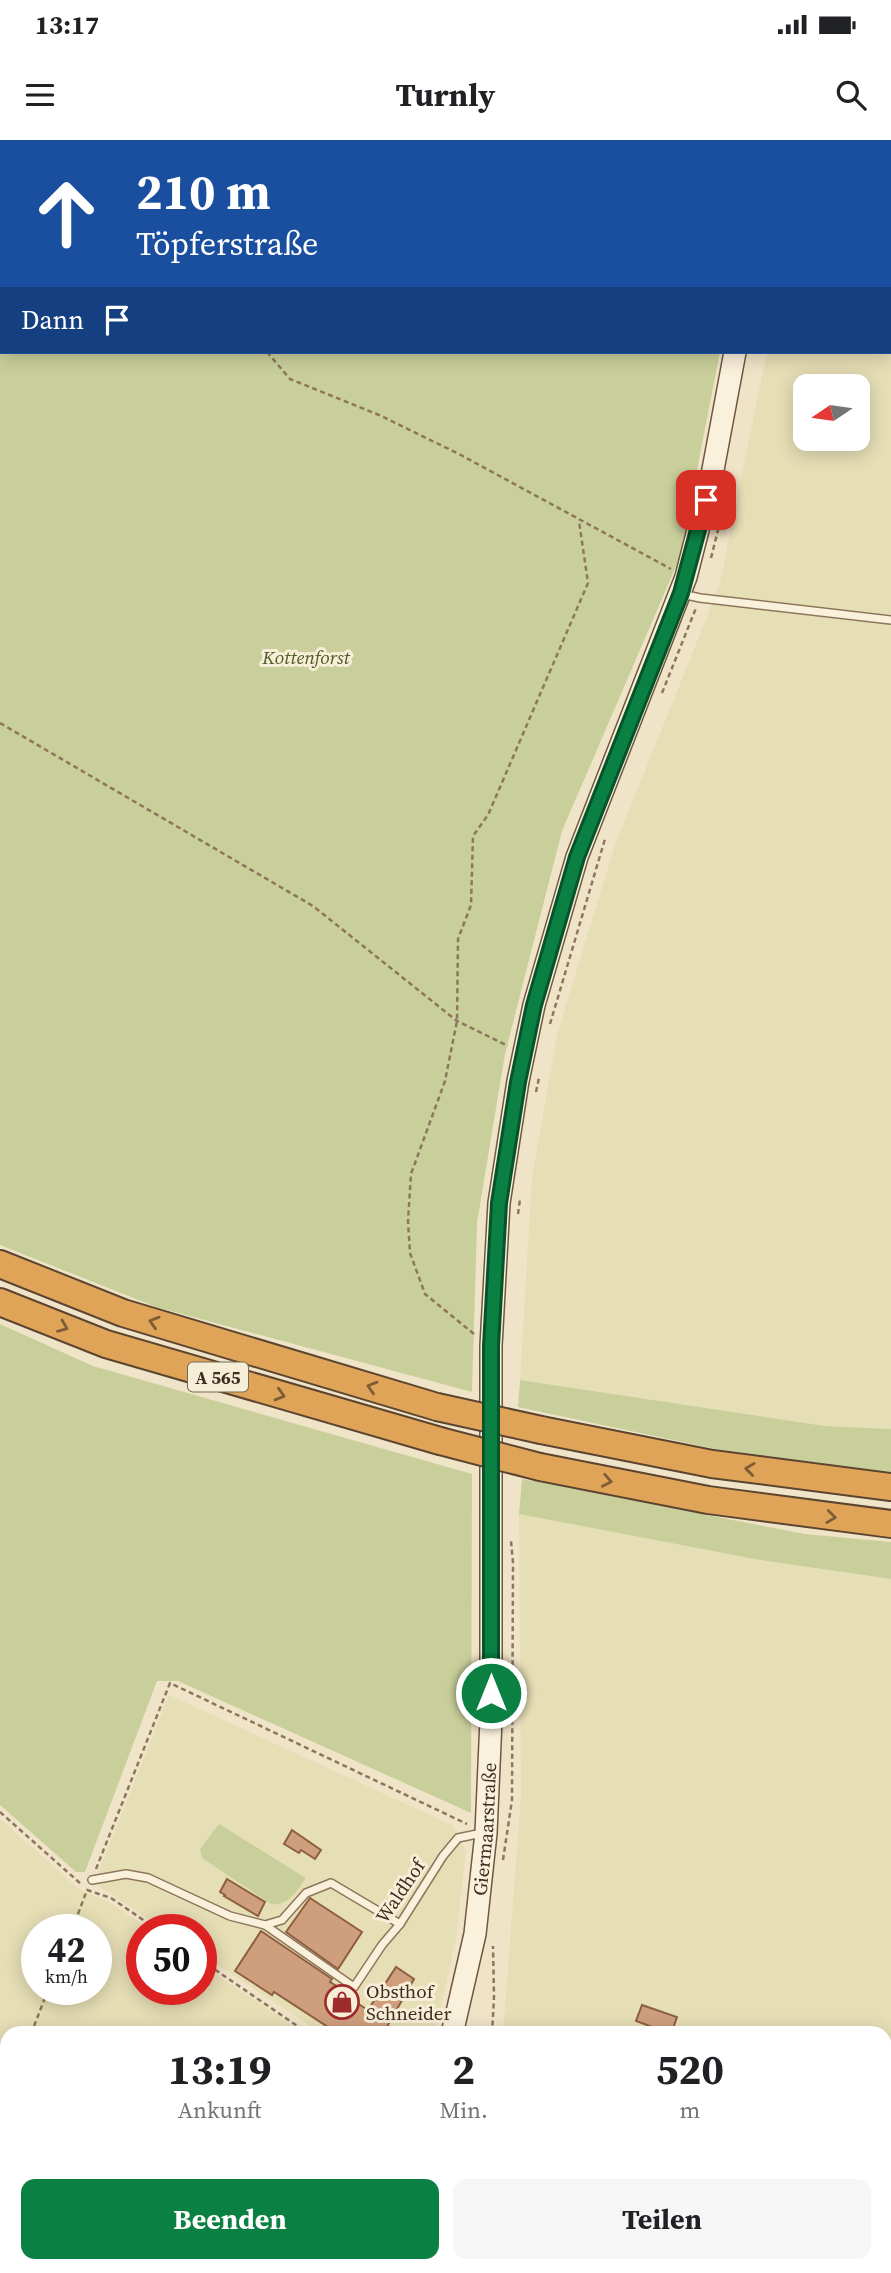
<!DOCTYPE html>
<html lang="de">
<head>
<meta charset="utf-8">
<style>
  body { margin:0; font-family:"Source Serif 4",serif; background:#f6f6f6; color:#202124; height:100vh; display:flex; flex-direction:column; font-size:26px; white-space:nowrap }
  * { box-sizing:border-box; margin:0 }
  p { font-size:23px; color:#757577 }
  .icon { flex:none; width:38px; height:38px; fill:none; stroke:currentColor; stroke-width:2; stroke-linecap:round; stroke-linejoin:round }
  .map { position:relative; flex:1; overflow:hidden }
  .sheet { position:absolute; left:0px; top:1886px; width:892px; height:247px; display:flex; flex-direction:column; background:#fff; border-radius:21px 21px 0 0; box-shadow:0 4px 18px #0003 }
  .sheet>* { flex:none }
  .guide { position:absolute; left:0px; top:0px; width:892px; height:214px; box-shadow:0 4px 18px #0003; background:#1a4fa0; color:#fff; overflow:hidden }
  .needle { width:46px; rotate:257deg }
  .tools { position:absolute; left:793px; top:234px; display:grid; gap:14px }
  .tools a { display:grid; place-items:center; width:77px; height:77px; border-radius:14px; background:#fff; box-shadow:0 4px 18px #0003; font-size:35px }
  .speed { position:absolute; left:21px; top:1774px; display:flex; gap:14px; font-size:35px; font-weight:700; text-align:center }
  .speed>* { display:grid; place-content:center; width:91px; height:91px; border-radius:50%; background:#fff; box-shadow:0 4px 18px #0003; line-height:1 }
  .speed small { font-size:18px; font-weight:400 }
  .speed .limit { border:10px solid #d22; background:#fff; color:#111 }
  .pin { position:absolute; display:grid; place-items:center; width:60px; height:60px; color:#fff; margin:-30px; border-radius:14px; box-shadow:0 4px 10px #0006 }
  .me { position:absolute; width:77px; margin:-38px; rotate:0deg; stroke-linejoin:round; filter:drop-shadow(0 0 5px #0008) }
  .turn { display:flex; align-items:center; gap:24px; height:147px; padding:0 21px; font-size:32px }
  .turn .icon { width:91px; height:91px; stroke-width:2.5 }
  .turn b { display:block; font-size:49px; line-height:60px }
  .then { display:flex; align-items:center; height:66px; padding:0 21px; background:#0003; gap:14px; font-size:26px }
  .eta { display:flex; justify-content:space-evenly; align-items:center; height:119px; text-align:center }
  .eta b { font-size:42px; font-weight:700; line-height:49px }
  .primary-button { display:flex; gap:14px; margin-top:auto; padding:14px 21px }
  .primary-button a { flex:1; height:80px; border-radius:14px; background:#0b8043; color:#fff; font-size:28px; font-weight:700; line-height:80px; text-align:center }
  .primary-button a+a { background:#f6f6f6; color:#202124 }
  .status { display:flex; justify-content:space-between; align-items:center; height:49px; padding:0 35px; background:#fff; direction:ltr }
  .status svg { height:19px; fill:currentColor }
  header { display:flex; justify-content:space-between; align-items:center; height:91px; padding:0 21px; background:#fff; font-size:32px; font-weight:700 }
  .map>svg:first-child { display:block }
  .farmland { fill:#e6deb5; fill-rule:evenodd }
  .green { fill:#c9cf9b }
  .building { fill:#cf9f7d; stroke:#8d5f41; stroke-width:2 }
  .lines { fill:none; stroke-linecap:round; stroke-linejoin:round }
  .lane-casing { stroke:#8d765c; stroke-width:10 }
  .secondary-casing { stroke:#6f573f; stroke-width:24 }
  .highway-casing { stroke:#5b4430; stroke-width:30 }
  .path { stroke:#8d765c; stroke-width:2.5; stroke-dasharray:5 3.5; stroke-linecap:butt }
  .lane { stroke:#faf1dc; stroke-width:7 }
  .secondary { stroke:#faf1dc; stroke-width:21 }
  .highway { stroke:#e0a458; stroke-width:26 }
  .highway-bridge-casing { stroke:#5b4430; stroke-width:30; stroke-linecap:butt }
  .highway-bridge { stroke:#e0a458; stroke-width:26 }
  .oneway { stroke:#7e5d36 }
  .route-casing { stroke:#07532c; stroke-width:18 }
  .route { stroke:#0b8043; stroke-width:12 }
  .labels { text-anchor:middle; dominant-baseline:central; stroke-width:6; stroke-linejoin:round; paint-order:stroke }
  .shield { fill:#f7eed8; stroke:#756857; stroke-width:2 }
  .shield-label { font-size:18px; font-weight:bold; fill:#3d2e20 }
  .park-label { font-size:19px; font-style:italic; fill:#4d5a26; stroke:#f7eed8 }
  .street-label { font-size:19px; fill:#3d2e20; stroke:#f7eed8 }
  .poi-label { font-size:19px; fill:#3d2e20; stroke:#f7eed8; text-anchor:start }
</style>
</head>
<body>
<div class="status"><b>13:17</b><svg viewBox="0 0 49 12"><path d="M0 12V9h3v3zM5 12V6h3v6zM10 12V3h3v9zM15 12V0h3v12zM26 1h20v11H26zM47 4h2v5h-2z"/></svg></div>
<header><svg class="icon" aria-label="menu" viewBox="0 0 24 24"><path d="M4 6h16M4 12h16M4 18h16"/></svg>Turnly<svg class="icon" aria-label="search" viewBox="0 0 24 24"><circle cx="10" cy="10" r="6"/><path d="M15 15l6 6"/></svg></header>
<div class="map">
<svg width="891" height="2133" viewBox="0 0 891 2133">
  <rect width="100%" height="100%" fill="#f0e4c8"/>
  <g class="farmland">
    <path d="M810 0H891V1289L825 1286 520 1240 532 1037 557 895 614 708 719 447 767 212H891V2H810ZM805 247H858V299H805Z"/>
    <polygon points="519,1374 760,1420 891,1439 891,2133 457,2133 459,2126 886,2126 886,1894 503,1893 521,1656"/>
    <polygon points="169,1555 452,1685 466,1711 456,1799 435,1893 321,1893 201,1814 201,1790 165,1790 97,1745 97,1735"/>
    <path d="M0 1679 80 1750 109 1762 151 1790H142V1850H201V1824L303 1893 7 1894V1953L3 1951 0 1959ZM37 1790H96V1850H37Z"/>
    <polygon points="7,1964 7,2126 329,2126 324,2133 0,2133 0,1982"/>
  </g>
  <g class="green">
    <polygon points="0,0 761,0 2,2 2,212 720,212 680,417 562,691 505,914 477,1083 472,1252 156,1167 0,1105"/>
    <polygon points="0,1184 93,1226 472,1334 471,1673 178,1541 157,1541 85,1732 76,1732 0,1665"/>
    <polygon points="520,1240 825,1286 891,1289 891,1332 720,1310 518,1267"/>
    <polygon points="522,1339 805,1394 891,1402 891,1439 760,1420 519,1374"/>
    <path d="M219 1684 306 1738C298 1750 287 1767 271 1764L202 1718 200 1709Z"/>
    <polygon points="374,2126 435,2126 433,2133 370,2133"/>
  </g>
  <g class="building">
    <polygon points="292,1690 321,1710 315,1719 301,1710 299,1713 284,1704"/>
    <polygon points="227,1739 265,1762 258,1776 224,1756 225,1755 220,1752"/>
    <polygon points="310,1758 362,1792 338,1829 286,1792"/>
    <polygon points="261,1791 332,1839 330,1842 340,1848 338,1851 368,1870 396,1827 414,1839 383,1894 343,1894 335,1888 334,1891 274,1852 272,1855 235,1831"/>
    <polygon points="642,1865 677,1877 671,1894 636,1881"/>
  </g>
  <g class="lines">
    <g class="lane-casing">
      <g id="lane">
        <polyline points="682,454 700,458 891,480"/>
        <polyline points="92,1740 126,1734 148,1738 230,1776 265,1785 282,1780 306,1753 331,1743 400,1784"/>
        <polyline points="265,1785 354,1847 382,1805 400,1784 443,1716 458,1698 482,1693"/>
        <polyline points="441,2133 443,2126"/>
      </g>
    </g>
    <g class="secondary-casing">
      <g id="secondary">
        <polyline points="775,2 775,0"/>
        <path id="s1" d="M452 1894 475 1794 486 1693 491 1580V1206L499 1063 518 941 534 865 577 717 686 437 712 335 735 212"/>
        <polyline points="350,2133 354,2126"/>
      </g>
    </g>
    <g class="highway-casing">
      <g id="highway">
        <polyline points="0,1124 123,1173 437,1267"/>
        <polyline points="0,1162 106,1204 440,1301"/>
        <polyline points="541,1290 712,1324 891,1347"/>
        <polyline points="540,1327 708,1360 891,1384"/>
      </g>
    </g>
    <g class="path">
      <polyline points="143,0 144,2"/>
      <polyline points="99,2 101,0"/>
      <polyline points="0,91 2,88"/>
      <polyline points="267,212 290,239 379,275 459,314 671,429"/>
      <polyline points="711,418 723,370"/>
      <polyline points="662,553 696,468"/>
      <polyline points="0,583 313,766 457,881 508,906"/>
      <polyline points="550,884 605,699"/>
      <polyline points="536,952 539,938"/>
      <polyline points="518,1074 520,1059"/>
      <polyline points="474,1194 425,1154 410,1113 408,1081 411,1034 445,941 457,881 458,799 471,765 473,696 488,675 588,443 579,381"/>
      <polyline points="0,1672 81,1744"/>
      <polyline points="503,1720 512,1660 513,1423 511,1401"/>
      <polyline points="96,1729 170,1543 467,1684"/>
      <polyline points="72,1790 87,1750 111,1758 158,1790"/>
      <polyline points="201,1820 309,1894"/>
      <polyline points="31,1894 48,1850"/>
      <polyline points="492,1894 494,1857 493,1806"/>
      <polyline points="0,1973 7,1956"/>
    </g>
    <use href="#lane" class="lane"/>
    <use href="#secondary" class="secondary"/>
    <use href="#highway" class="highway"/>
    <g class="highway-bridge-casing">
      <g id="highway-bridge">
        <polyline points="437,1267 541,1290"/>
        <polyline points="440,1301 540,1327"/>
      </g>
    </g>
    <use href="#highway-bridge" class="highway-bridge"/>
  </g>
  <defs><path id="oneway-chevron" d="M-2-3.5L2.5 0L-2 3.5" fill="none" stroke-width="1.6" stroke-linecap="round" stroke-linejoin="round" transform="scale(1.75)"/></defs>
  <g class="oneway">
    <use href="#oneway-chevron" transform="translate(154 1182) rotate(-163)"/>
    <use href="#oneway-chevron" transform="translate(63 1187) rotate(22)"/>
    <use href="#oneway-chevron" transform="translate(372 1247) rotate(-163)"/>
    <use href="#oneway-chevron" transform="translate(280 1255) rotate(16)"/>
    <use href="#oneway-chevron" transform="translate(750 1329) rotate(-173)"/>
    <use href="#oneway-chevron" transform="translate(607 1341) rotate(11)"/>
    <use href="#oneway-chevron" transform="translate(831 1377) rotate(7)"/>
  </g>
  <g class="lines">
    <g class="route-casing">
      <polyline id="route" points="491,1553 491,1206 499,1063 518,942 534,865 577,717 681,453 706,360"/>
    </g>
    <use href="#route" class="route"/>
  </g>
  <defs>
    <g id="shop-ring" transform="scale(1.75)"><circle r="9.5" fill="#f7eed8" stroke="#9e2a2b" stroke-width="1.5"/><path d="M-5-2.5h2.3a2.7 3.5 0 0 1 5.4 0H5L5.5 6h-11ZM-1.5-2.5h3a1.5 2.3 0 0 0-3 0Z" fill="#9e2a2b"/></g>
  </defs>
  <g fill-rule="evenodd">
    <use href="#shop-ring" x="342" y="1862"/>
  </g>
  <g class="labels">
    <rect class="shield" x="188" y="1222.5" width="60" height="29" rx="5"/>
    <g class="shield-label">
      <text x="218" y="1237">A 565</text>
    </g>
    <g class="park-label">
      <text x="306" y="517">Kottenforst</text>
    </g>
    <g class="street-label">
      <text stroke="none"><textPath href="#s1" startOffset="208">Giermaarstraße</textPath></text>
      <text transform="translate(400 1751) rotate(-56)">Waldhof</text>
    </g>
    <g class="poi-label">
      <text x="366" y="1851">Obsthof<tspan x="366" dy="22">Schneider</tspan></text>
    </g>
  </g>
</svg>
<div class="tools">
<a><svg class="needle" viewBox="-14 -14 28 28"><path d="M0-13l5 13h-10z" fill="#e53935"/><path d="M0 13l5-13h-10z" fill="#757577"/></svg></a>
</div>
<div class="speed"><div>42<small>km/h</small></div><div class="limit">50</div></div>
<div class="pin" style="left:706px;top:360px;background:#d93025"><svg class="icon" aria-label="arrive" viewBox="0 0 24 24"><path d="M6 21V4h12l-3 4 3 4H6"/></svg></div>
<svg class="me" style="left:491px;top:1553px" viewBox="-20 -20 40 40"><circle r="17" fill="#0b8043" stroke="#fff" stroke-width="3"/><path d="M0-11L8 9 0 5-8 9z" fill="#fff"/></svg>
<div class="guide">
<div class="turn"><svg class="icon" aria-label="ahead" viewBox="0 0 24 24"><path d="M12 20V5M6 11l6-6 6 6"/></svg><div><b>210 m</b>Töpferstraße</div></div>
<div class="then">Dann<svg class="icon" aria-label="arrive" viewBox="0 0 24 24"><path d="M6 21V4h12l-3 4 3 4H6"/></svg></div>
</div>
<section class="sheet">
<div class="eta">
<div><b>13:19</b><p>Ankunft</p></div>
<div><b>2</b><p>Min.</p></div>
<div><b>520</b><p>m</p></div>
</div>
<div class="primary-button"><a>Beenden</a><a>Teilen</a></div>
</section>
</div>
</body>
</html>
